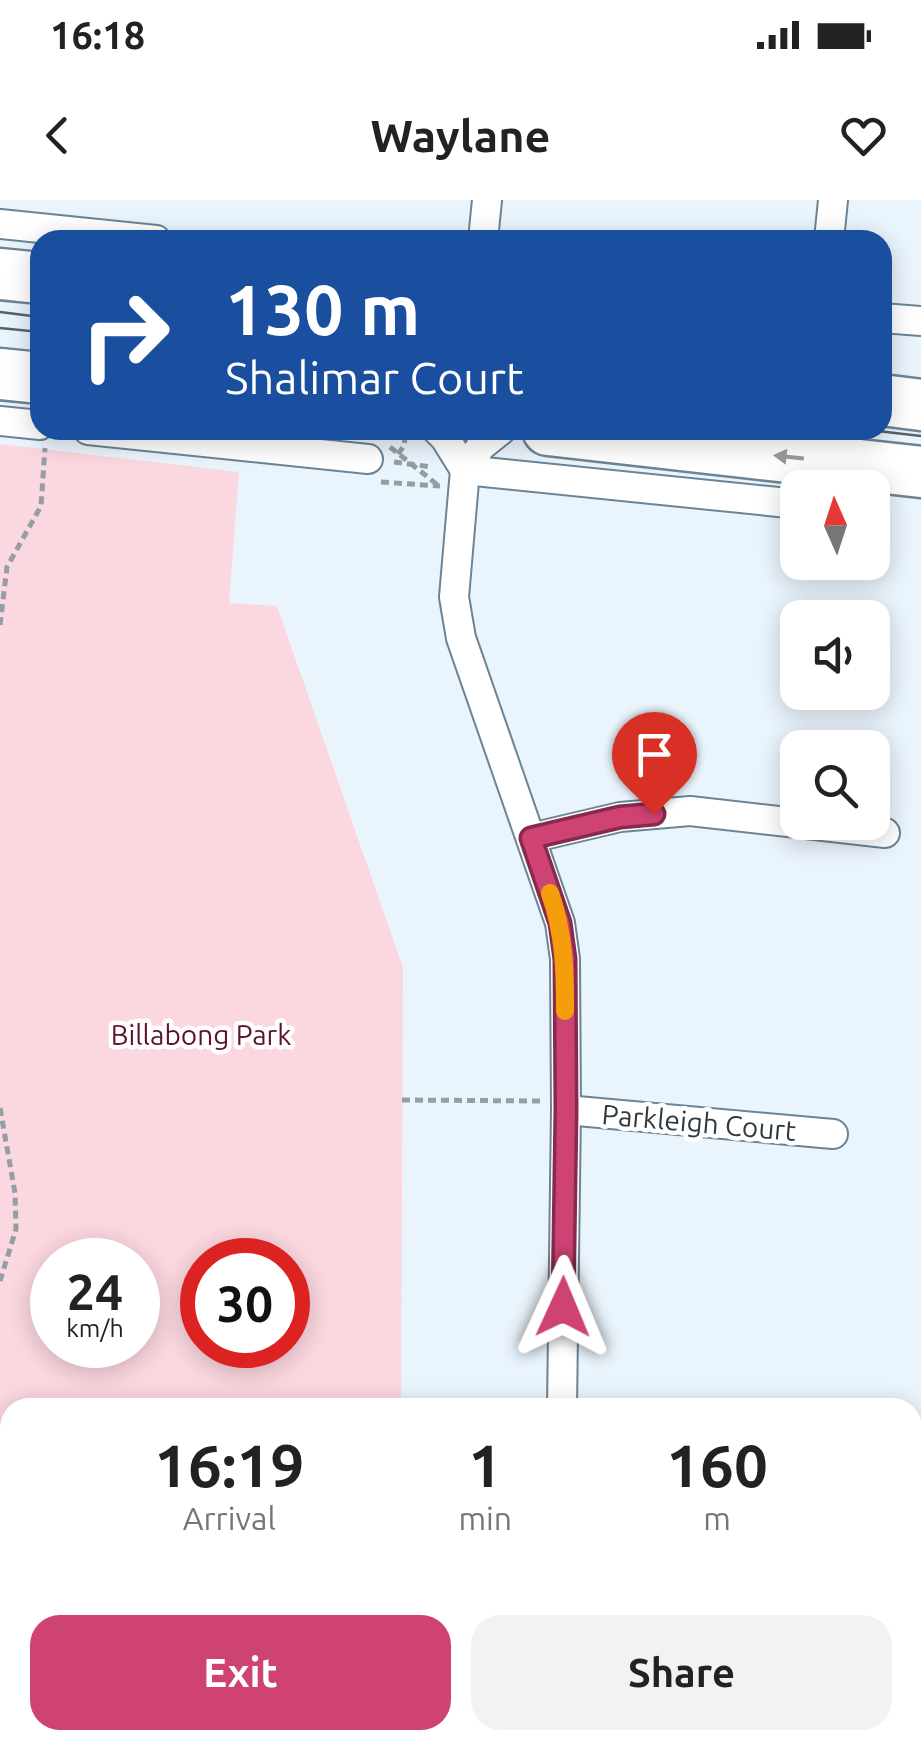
<!DOCTYPE html>
<html lang="en">
<head>
<meta charset="utf-8">
<style>
  body { margin:0; font-family:Ubuntu,sans-serif; background:#f2f2f2; color:#222; height:100vh; display:flex; flex-direction:column; font-size:38px; white-space:nowrap }
  * { box-sizing:border-box; margin:0 }
  p { font-size:32px; color:#767676 }
  .icon { flex:none; width:55px; height:55px; fill:none; stroke:currentColor; stroke-width:2; stroke-linecap:round; stroke-linejoin:round }
  .map { position:relative; flex:1; overflow:hidden }
  .panel { position:absolute; left:0px; top:1198px; width:922px; height:352px; display:flex; flex-direction:column; background:#fff; border-radius:30px 30px 0 0; box-shadow:0 5px 25px #0003 }
  .panel>* { flex:none }
  .hud { position:absolute; left:30px; top:30px; width:862px; height:210px; border-radius:30px; box-shadow:0 5px 25px #0003; background:#1a4fa0; color:#fff; overflow:hidden }
  .needle { width:65px; rotate:357deg }
  .controls { position:absolute; left:780px; top:270px; display:grid; gap:20px }
  .controls a { display:grid; place-items:center; width:110px; height:110px; border-radius:20px; background:#fff; box-shadow:0 5px 25px #0003; font-size:50px }
  .speed { position:absolute; left:30px; top:1038px; display:flex; gap:20px; font-size:50px; font-weight:700; text-align:center }
  .speed>* { display:grid; place-content:center; width:130px; height:130px; border-radius:50%; background:#fff; box-shadow:0 5px 25px #0003; line-height:1 }
  .speed small { font-size:25px; font-weight:400 }
  .speed .limit { border:15px solid #d22; background:#fff; color:#111 }
  .pin { position:absolute; display:grid; place-items:center; width:85px; height:85px; color:#fff; margin:-102px -42px; border-radius:50% 50% 50% 0; rotate:-45deg; box-shadow:0 0 10px #0007 }
  .pin .icon { rotate:45deg }
  .me { position:absolute; width:110px; margin:-55px; rotate:1deg; stroke-linejoin:round; filter:drop-shadow(0 0 8px #0008) }
  .turn { display:flex; align-items:center; gap:35px; height:210px; padding:0 30px; font-size:45px }
  .turn .icon { width:130px; height:130px; stroke-width:2.5 }
  .turn b { display:block; font-size:70px; line-height:85px }
  .eta { display:flex; justify-content:space-evenly; align-items:center; height:170px; text-align:center }
  .eta b { font-size:60px; font-weight:600; line-height:70px }
  .button { display:flex; gap:20px; margin-top:auto; padding:20px 30px }
  .button a { flex:1; height:115px; border-radius:30px; background:#ce4274; color:#fff; font-size:40px; font-weight:600; line-height:115px; text-align:center }
  .button a+a { background:#f2f2f2; color:#222 }
  .status { display:flex; justify-content:space-between; align-items:center; height:70px; padding:0 50px; background:#fff; direction:ltr }
  .status svg { height:28px; fill:currentColor }
  header { display:flex; justify-content:space-between; align-items:center; height:130px; padding:0 30px; background:#fff; font-size:45px; font-weight:600 }
  .map>svg:first-child { display:block }
  .green { fill:#fbd7df; fill-rule:evenodd }
  .lines { fill:none; stroke-linecap:round; stroke-linejoin:round }
  .street-casing { stroke:#6c8495; stroke-width:32 }
  .highway-casing { stroke:#6c8495; stroke-width:55 }
  .path { stroke:#949ea5; stroke-width:5; stroke-dasharray:8 5; stroke-linecap:butt }
  .street { stroke:#fff; stroke-width:28 }
  .highway { stroke:#fff; stroke-width:50 }
  .tram { stroke:#586269; stroke-width:2.5 }
  .oneway { fill:#989ca0 }
  .route-casing { stroke:#862b4b; stroke-width:25 }
  .route { stroke:#ce4274; stroke-width:18 }
  .slow { stroke:#f59e0b; stroke-width:18 }
  .labels { text-anchor:middle; dominant-baseline:central; stroke-width:9; stroke-linejoin:round; paint-order:stroke }
  .park-label { font-size:28px; fill:#5d132f; stroke:#fff }
  .street-label { font-size:28px; fill:#303a41; stroke:#fff }
</style>
</head>
<body>
<div class="status"><b>16:18</b><svg viewBox="0 0 49 12"><path d="M0 12V9h3v3zM5 12V6h3v6zM10 12V3h3v9zM15 12V0h3v12zM26 1h20v11H26zM47 4h2v5h-2z"/></svg></div>
<header><svg class="icon" aria-label="back" viewBox="0 0 24 24"><path d="M15 5l-7 7 7 7"/></svg>Waylane<svg class="icon" aria-label="heart" viewBox="0 0 24 24"><path d="M12 20l-8-8c-3-5 5-10 8-4 3-6 11-1 8 4z"/></svg></header>
<div class="map">
<svg width="921" height="1548" viewBox="0 0 921 1548">
  <rect width="100%" height="100%" fill="#eaf4fc"/>
  <path class="green" d="M0 244 239 272 229 403 277 406 403 768 401 1207 10 1208V1540H366L365 1548H0ZM52 1060H138V1145H52ZM202 1060H288V1145H202Z"/>
  <g class="lines">
    <g class="street-casing">
      <g id="street">
        <polyline points="0,24 156,40"/>
        <polyline points="483,40 487,0"/>
        <polyline points="829,40 833,0"/>
        <polyline points="882,118 921,121"/>
        <polyline points="0,221 40,225"/>
        <polyline points="88,230 368,259"/>
        <polyline points="437,230 445,238 465,270"/>
        <polyline points="501,230 481,246 465,270 454,397 461,438 560,723 565,759 566,910 562,1208"/>
        <polyline points="465,270 798,304"/>
        <polyline points="531,638 620,617 690,611 885,633"/>
        <polyline points="566,910 833,934"/>
        <polyline points="912,1262 921,1263"/>
        <polyline points="565,1540 635,1548"/>
        <polyline points="516,1548 539,1541 553,1540"/>
      </g>
    </g>
    <g class="highway-casing">
      <g id="highway">
        <polyline points="0,74 40,78"/>
        <polyline points="0,174 40,178"/>
        <polyline points="882,200 921,205"/>
        <polyline points="548,230 921,272"/>
      </g>
    </g>
    <g class="path">
      <polyline points="390,247 439,286"/>
      <polyline points="398,254 404,246 406,230"/>
      <polyline points="394,262 432,267"/>
      <polyline points="381,282 440,286"/>
      <polyline points="0,425 7,367 41,306 45,248"/>
      <polyline points="402,900 542,901"/>
      <polyline points="0,908 15,993 16,1029 0,1081"/>
    </g>
    <use href="#street" class="street"/>
    <use href="#highway" class="highway"/>
    <g class="tram">
      <polyline points="0,112 40,117"/>
      <polyline points="0,128 40,132"/>
      <polyline points="869,230 921,236"/>
    </g>
  </g>
  <defs><path id="oneway-solid" d="M-6-.8H1V-3.2L6.5 0L1 3.2V.8H-6Z" transform="scale(2.5)"/></defs>
  <use class="oneway" href="#oneway-solid" transform="translate(789 257) rotate(-174)"/>
  <g class="lines">
    <g class="route-casing">
      <polyline id="route" points="563,1107 566,910 565,759 560,723 531,638 620,617 654,614"/>
    </g>
    <use href="#route" class="route"/>
    <path class="slow" d="M550 693C564 734 565 768 565 811"/>
  </g>
  <g class="labels">
    <g class="park-label">
      <text x="201" y="834">Billabong Park</text>
    </g>
    <g class="street-label">
      <text transform="translate(699 922) rotate(5)">Parkleigh Court</text>
    </g>
  </g>
</svg>
<div class="controls">
<a><svg class="needle" viewBox="-14 -14 28 28"><path d="M0-13l5 13h-10z" fill="#e53935"/><path d="M0 13l5-13h-10z" fill="#767676"/></svg></a>
<a><svg class="icon" aria-label="sound" viewBox="0 0 24 24"><path d="M4 9h4l5-4v14l-5-4H4zM17 9q2 3 0 6"/></svg></a>
<a><svg class="icon" aria-label="search" viewBox="0 0 24 24"><circle cx="10" cy="10" r="6"/><path d="M15 15l6 6"/></svg></a>
</div>
<div class="speed"><div>24<small>km/h</small></div><div class="limit">30</div></div>
<div class="pin" style="left:654px;top:614px;background:#d93025"><svg class="icon" aria-label="arrive" viewBox="0 0 24 24"><path d="M6 21V4h12l-3 4 3 4H6"/></svg></div>
<svg class="me" style="left:563px;top:1107px" viewBox="-20 -20 40 40"><path d="M0-17L14 15 0 8-14 15z" fill="#ce4274" stroke="#fff" stroke-width="4"/></svg>
<div class="hud">
<div class="turn"><svg class="icon" aria-label="right" viewBox="0 0 24 24"><path d="M7 20v-9h11M14 6l5 5-5 5"/></svg><div><b>130 m</b>Shalimar Court</div></div>
</div>
<section class="panel">
<div class="eta">
<div><b>16:19</b><p>Arrival</p></div>
<div><b>1</b><p>min</p></div>
<div><b>160</b><p>m</p></div>
</div>
<div class="button"><a>Exit</a><a>Share</a></div>
</section>
</div>
</body>
</html>
